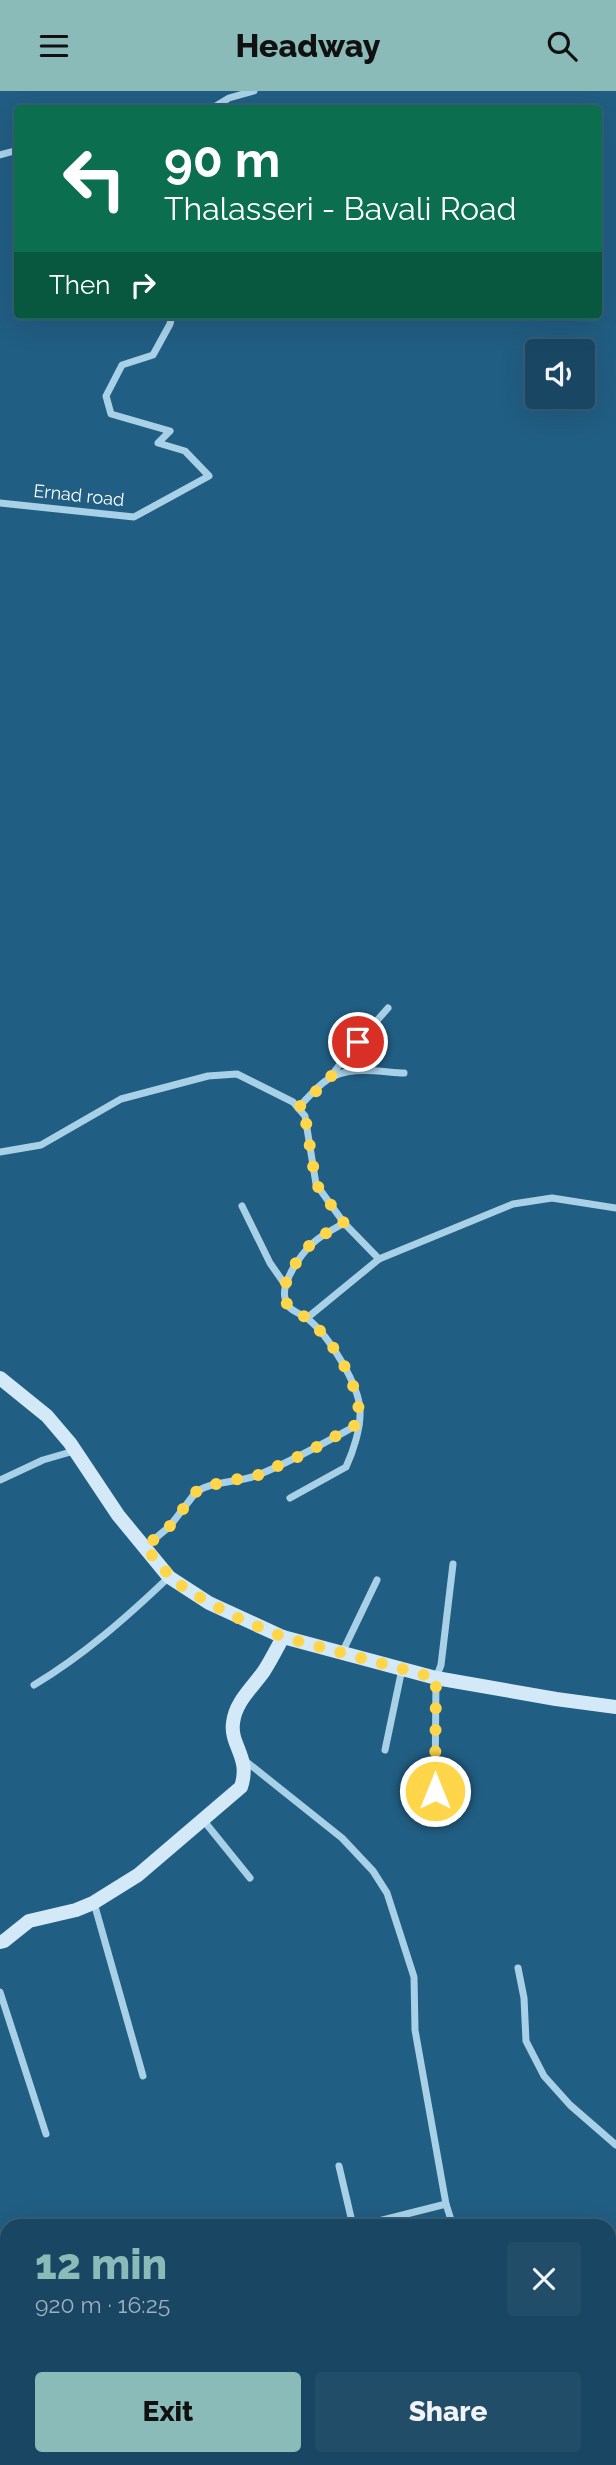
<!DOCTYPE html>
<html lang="en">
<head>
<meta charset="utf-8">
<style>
  body { margin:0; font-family:Raleway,sans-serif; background:#224d68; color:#f1f3f6; height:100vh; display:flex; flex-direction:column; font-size:26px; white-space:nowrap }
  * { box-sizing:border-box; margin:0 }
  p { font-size:23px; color:#9fb1be }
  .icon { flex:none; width:38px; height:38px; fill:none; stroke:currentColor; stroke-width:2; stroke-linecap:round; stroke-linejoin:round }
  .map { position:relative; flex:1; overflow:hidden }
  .side { position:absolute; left:0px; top:2128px; width:616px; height:247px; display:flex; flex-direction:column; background:#194662; border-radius:21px 21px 0 0; box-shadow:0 7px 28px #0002,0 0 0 2px #375e77 }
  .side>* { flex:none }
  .guide { position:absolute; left:14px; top:14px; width:588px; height:214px; border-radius:7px; box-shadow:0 7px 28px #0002,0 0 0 2px #375e77; background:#0b6e4f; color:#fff; overflow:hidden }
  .controls { position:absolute; left:525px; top:248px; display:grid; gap:14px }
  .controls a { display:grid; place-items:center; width:70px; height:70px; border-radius:7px; background:#194662; box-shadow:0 7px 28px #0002,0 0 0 2px #375e77; font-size:35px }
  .pin { position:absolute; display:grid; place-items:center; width:60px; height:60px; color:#fff; margin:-30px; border:4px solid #fff; border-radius:50%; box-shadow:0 2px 7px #0007 }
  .me { position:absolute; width:77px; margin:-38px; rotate:0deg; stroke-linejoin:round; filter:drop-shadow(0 0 5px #0008) }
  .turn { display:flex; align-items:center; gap:24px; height:147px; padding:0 35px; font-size:32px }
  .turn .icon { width:91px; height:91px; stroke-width:2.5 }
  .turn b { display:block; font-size:49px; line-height:60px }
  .then { display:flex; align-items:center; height:66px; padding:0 35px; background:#0003; gap:14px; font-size:26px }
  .round { display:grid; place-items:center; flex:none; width:74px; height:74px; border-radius:7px; background:#224d68 }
  .overview { display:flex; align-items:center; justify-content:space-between; height:119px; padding:0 35px }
  h1 { font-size:42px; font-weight:800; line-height:52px; color:#8bbbb9 }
  .button { display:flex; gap:14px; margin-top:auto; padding:14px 35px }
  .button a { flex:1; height:80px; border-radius:7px; background:#8bbbb9; color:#111; font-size:28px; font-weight:800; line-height:80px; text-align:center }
  .button a+a { background:#224d68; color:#f1f3f6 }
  header { display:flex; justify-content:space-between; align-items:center; height:91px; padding:0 35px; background:#8bbbb9; color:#111; font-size:32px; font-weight:800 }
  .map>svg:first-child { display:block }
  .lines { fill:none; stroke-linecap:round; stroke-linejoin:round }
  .street { stroke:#a8d1e8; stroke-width:7 }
  .secondary { stroke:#d3e9f7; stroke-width:14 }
  .route { stroke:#ffd54a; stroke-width:12; stroke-dasharray:0 21.6 }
  .labels { text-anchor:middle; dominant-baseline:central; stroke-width:6; stroke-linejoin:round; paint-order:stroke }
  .street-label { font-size:18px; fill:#fff; stroke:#215e83 }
</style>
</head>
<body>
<header><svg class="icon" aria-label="menu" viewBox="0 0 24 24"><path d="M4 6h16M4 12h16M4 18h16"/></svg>Headway<svg class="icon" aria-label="search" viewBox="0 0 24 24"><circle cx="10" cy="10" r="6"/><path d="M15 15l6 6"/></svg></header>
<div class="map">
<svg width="616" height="2374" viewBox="0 0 616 2374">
  <rect width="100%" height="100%" fill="#215e83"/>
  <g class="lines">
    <g class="street">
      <polyline points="211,18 229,7 254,0"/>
      <polyline points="0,64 18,59"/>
      <polyline points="0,412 134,426 209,385 185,360 158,352 170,340 111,323 106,305 122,274 153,264 170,233 172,224"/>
      <polyline points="330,987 345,966 388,917"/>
      <path d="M298 1017C307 1008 316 996 327 989 348 974 380 981 404 982"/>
      <path d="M0 1061 41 1054 121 1008 208 985 237 983 293 1011 305 1025 316 1093 344 1132C334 1138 321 1144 313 1152 301 1163 281 1191 285 1207 287 1220 299 1221 308 1228 328 1244 359 1293 360 1319 361 1337 353 1361 346 1376L290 1407"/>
      <polyline points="242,1115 270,1172 286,1195"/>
      <polyline points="344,1132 379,1168"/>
      <polyline points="307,1227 379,1168 513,1113 552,1107 616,1117"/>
      <polyline points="0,1389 43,1369 74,1360"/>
      <path d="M145 1456 170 1435 196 1401C215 1389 238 1392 258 1384 293 1370 326 1351 359 1333"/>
      <polyline points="342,1562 377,1489"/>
      <path d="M34 1594C84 1564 127 1526 169 1486"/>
      <polyline points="385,1659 402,1578"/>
      <polyline points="243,1668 342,1747 373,1780 387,1802 414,1886 415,1939 446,2113"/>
      <polyline points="435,1700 436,1587 441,1574 453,1473"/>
      <polyline points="204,1730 250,1787"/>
      <polyline points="94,1812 143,1985"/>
      <polyline points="518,1877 524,1907 526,1950 544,1985 570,2014 616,2054"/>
      <polyline points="0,1901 46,2043"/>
      <polyline points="339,2075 353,2135"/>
      <polyline points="359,2135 446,2113 453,2135"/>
      <polyline points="0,2245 7,2241"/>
      <polyline points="609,2362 615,2374"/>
      <polyline points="117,2368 119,2374"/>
      <polyline points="352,2368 355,2374"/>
    </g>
    <g class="secondary">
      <polyline points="0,1287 47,1325 70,1352 118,1424 169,1486 209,1512 283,1546 436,1587 556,1608 616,1616"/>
      <path d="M0 1851 4 1850 29 1830 76 1819 93 1812 138 1784 241 1696C251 1666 230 1655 233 1632 235 1611 253 1596 264 1580 271 1569 277 1557 283 1546"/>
    </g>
  </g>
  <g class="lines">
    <path class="route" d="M358 951 329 988 298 1017 305 1025 316 1093 344 1132C334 1138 321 1144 312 1152 300 1164 280 1191 285 1208 288 1220 300 1221 309 1229 335 1251 362 1298 359 1332L306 1362 256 1385 227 1390 202 1397 196 1401 170 1435 145 1456 174 1490 209 1512 242 1529 283 1546 436 1587 435 1700"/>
  </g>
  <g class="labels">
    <g class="street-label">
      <text transform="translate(79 404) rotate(6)">Ernad road</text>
    </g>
  </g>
</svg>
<div class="controls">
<a><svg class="icon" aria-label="sound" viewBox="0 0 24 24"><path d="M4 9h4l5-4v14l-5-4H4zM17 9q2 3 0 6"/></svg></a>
</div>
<div class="pin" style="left:358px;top:951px;background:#d93025"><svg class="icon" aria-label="arrive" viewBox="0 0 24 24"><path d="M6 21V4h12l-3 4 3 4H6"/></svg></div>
<svg class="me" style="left:435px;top:1700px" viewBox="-20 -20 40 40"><circle r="17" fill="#ffd54a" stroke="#fff" stroke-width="3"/><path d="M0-11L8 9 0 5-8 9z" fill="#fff"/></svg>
<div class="guide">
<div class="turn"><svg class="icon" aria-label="left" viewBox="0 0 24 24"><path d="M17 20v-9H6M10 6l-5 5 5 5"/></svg><div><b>90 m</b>Thalasseri - Bavali Road</div></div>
<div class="then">Then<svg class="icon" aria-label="right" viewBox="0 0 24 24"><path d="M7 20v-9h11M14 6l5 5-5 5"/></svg></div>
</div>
<section class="side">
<div class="overview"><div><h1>12 min</h1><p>920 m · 16:25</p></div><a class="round"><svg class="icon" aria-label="close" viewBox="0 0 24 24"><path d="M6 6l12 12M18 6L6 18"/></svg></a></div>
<div class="button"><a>Exit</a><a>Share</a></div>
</section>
</div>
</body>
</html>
